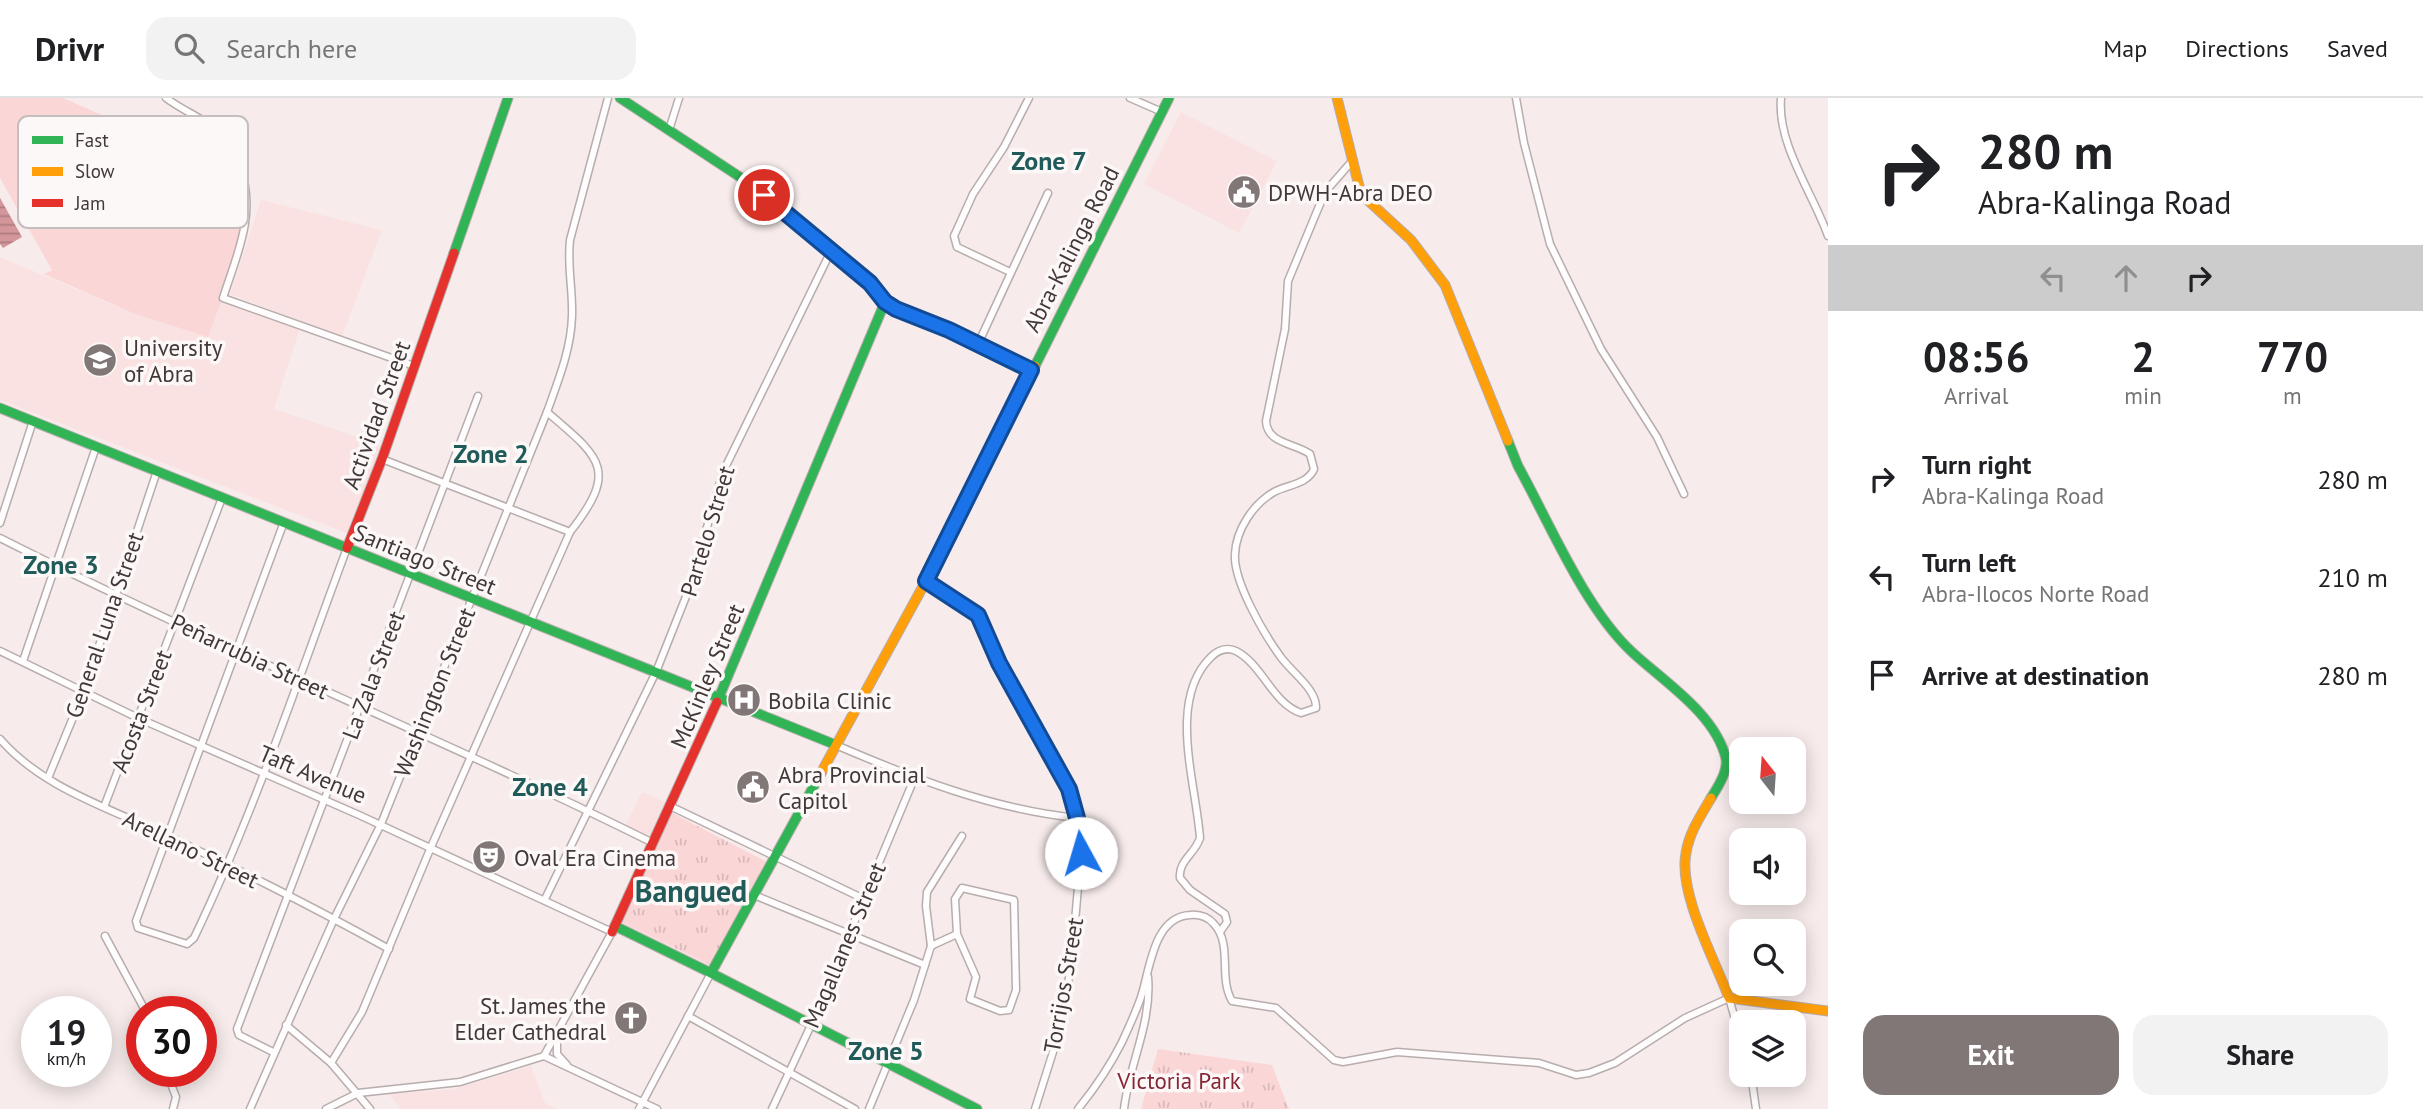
<!DOCTYPE html>
<html lang="en">
<head>
<meta charset="utf-8">
<style>
  body { margin:0; font-family:"PT Sans",sans-serif; background:#f2f2f2; color:#202124; height:100vh; display:flex; flex-direction:column; font-size:26px; white-space:nowrap }
  * { box-sizing:border-box; margin:0 }
  p { font-size:23px; color:#757577 }
  .icon { flex:none; width:38px; height:38px; fill:none; stroke:currentColor; stroke-width:2; stroke-linecap:round; stroke-linejoin:round }
  .map { position:relative; flex:1; overflow:hidden }
  .drawer { display:flex; flex-direction:column; background:#fff; width:595px }
  .drawer>* { flex:none }
  .hud { background:#fff; color:#202124; overflow:hidden }
  .needle { width:46px; rotate:343deg }
  .buttons { position:absolute; left:1729px; top:639px; display:grid; gap:14px }
  .buttons a { display:grid; place-items:center; width:77px; height:77px; border-radius:14px; background:#fff; box-shadow:0 4px 18px #0003; font-size:35px }
  .speed { position:absolute; left:21px; top:898px; display:flex; gap:14px; font-size:35px; font-weight:700; text-align:center }
  .speed>* { display:grid; place-content:center; width:91px; height:91px; border-radius:50%; background:#fff; box-shadow:0 4px 18px #0003; line-height:1 }
  .speed small { font-size:18px; font-weight:400 }
  .speed .limit { border:10px solid #d22; background:#fff; color:#111 }
  .pin { position:absolute; display:grid; place-items:center; width:60px; height:60px; color:#fff; margin:-30px; border:4px solid #fff; border-radius:50%; box-shadow:0 2px 7px #0007 }
  .me { position:absolute; width:77px; margin:-38px; rotate:354deg; stroke-linejoin:round; filter:drop-shadow(0 0 5px #0008) }
  .turn { display:flex; align-items:center; gap:24px; height:147px; padding:0 35px; font-size:32px }
  .turn .icon { width:91px; height:91px; stroke-width:2.5 }
  .turn b { display:block; font-size:49px; line-height:60px }
  .lanes { display:flex; align-items:center; height:66px; padding:0 35px; background:#0003; justify-content:center; gap:35px; direction:ltr }
  .lanes .off { opacity:.35 }
  .eta { display:flex; justify-content:space-evenly; align-items:center; height:119px; text-align:center }
  .eta b { font-size:42px; font-weight:600; line-height:49px }
  .action { display:flex; gap:14px; margin-top:auto; padding:14px 35px }
  .action a { flex:1; height:80px; border-radius:21px; background:#827777; color:#fff; font-size:28px; font-weight:600; line-height:80px; text-align:center }
  .action a+a { background:#f2f2f2; color:#202124 }
  ul { padding:0; list-style:none }
  li { display:flex; align-items:center; gap:21px; height:98px; padding:0 35px }
  li div { flex:1 }
  li b { display:block; font-size:26px }
  li em { font-style:normal }
  header { display:flex; align-items:center; gap:42px; box-sizing:border-box; height:98px; padding:0 35px; background:#fff; border-bottom:2px solid #e0e0e0 }
  header strong { font-size:33px }
  nav { display:flex; gap:38px; margin-inline-start:auto; font-size:24px }
  .search { width:490px; height:63px; background:#f2f2f2; display:flex; align-items:center; gap:18px; box-sizing:border-box; padding:0 24px; border-radius:21px; color:#757577; font-size:26px }
  main { display:flex; flex:1; min-height:0 }
  .map>svg:first-child { display:block }
  .built { fill:#fbe2e2 }
  .grass { fill:#fbd6d7 }
  .park { fill:url(#park-tufts) }
  .water { fill:url(#water-rules) }
  .lines { fill:none; stroke-linecap:round; stroke-linejoin:round }
  .street-casing { stroke:#b7adad; stroke-width:9 }
  .fast-casing { stroke:#b7adad; stroke-width:11 }
  .slow-casing { stroke:#b7adad; stroke-width:11 }
  .jam-casing { stroke:#b7adad; stroke-width:11 }
  .street { stroke:#fefcfc; stroke-width:6 }
  .fast { stroke:#30b455; stroke-width:9 }
  .slow { stroke:#ff9f0a; stroke-width:9 }
  .jam { stroke:#e5322d; stroke-width:9 }
  .route-casing { stroke:#114b97; stroke-width:18 }
  .route { stroke:#1a73e8; stroke-width:12 }
  .labels { text-anchor:middle; dominant-baseline:central; stroke-width:7; stroke-linejoin:round; paint-order:stroke }
  .poi-label { font-size:23px; fill:#433838; stroke:#fdf8f8; text-anchor:start }
  .street-label { font-size:23px; fill:#433838; stroke:#fdf8f8 }
  .park-label { font-size:23px; fill:#862535; stroke:#fdf8f8 }
  .quarter-label { font-size:26px; font-weight:bold; fill:#215b59; stroke:#fdf8f8 }
  .district-label { font-size:30px; font-weight:bold; fill:#215b59; stroke:#fdf8f8 }
  .key { fill:#fdf8f8; stroke:#c5bebe; stroke-width:2 }
  .key-label { font-size:19px; fill:#433838 }
</style>
</head>
<body>
<header>
<strong>Drivr</strong>
<div class="search"><svg class="icon" aria-label="search" viewBox="0 0 24 24"><circle cx="10" cy="10" r="6"/><path d="M15 15l6 6"/></svg>Search here</div>
<nav><a>Map</a><a>Directions</a><a>Saved</a></nav>
</header>
<main>
<div class="map">
<svg width="1828" height="1011" viewBox="0 0 1828 1011">
  <defs>
    <pattern id="park-tufts" width="24" height="20" patternUnits="userSpaceOnUse" patternTransform="scale(1.75)"><rect width="24" height="20" fill="#fbd6d7"/><path d="M3 7l-1-3M5 7V3M7 7l1-3M15 17l-1-3M17 17v-4M19 17l1-3" fill="none" stroke="#d8b8b9"/></pattern>
    <pattern id="water-rules" width="6" height="5" patternUnits="userSpaceOnUse" patternTransform="scale(1.75)"><rect width="6" height="5" fill="#d3979b"/><path d="M0 2.5h6" fill="none" stroke="#ad7c7f"/></pattern>
  </defs>
  <rect width="100%" height="100%" fill="#f7ebeb"/>
  <g class="built">
    <polygon points="1181,14 1277,63 1239,135 1144,86"/>
    <polygon points="261,102 382,132 342,239 230,196"/>
    <polygon points="0,159 135,216 208,239 221,204 300,230 274,311 384,348 346,435 0,302"/>
    <polygon points="642,694 667,705 650,740 625,728"/>
    <polygon points="531,968 545,1005 556,1011 402,1011 388,996 454,991"/>
  </g>
  <polygon class="grass" points="0,0 63,0 228,72 241,127 221,204 208,239 135,216 44,176 52,172 0,80"/>
  <g class="park">
    <polygon points="670,714 767,764 710,867 621,824"/>
    <polygon points="1158,951 1272,967 1289,1011 1141,1011"/>
  </g>
  <polygon class="water" points="0,100 22,139 3,150 0,146"/>
  <g class="lines">
    <g class="street-casing">
      <g id="street">
        <path d="M166 0C184 14 207 21 224 38 233 46 237 60 241 71 256 118 237 156 223 200L414 268"/>
        <polyline points="1130,0 1162,14"/>
        <polyline points="1516,0 1524,45 1550,146 1601,251 1657,339 1684,396"/>
        <path d="M1781 0C1777 47 1813 95 1828 138"/>
        <polyline points="669,32 679,0"/>
        <polyline points="1010,174 957,149 954,138 973,96 1004,49 1029,0"/>
        <polyline points="978,246 1048,95"/>
        <polyline points="382,361 570,434"/>
        <path d="M284 424 136 823 138 830 187 846 194 840C255 713 298 581 347 450"/>
        <polyline points="0,425 33,323"/>
        <path d="M0 440C215 549 438 638 653 745"/>
        <polyline points="926,483 978,518 999,565 1074,701 1081,755 1071,869 1058,938 1035,1011"/>
        <polyline points="0,553 138,620 359,717 612,834 544,958"/>
        <polyline points="23,563 96,349"/>
        <path d="M0 641C43 691 113 711 170 739 244 774 317 811 389 851"/>
        <path d="M836 647C915 681 992 711 1077 720"/>
        <polyline points="1727,666 1741,671"/>
        <polyline points="48,680 84,593 157,373"/>
        <polyline points="104,709 222,400"/>
        <polyline points="672,709 864,801"/>
        <polyline points="754,797 925,867"/>
        <polyline points="545,801 656,574 689,491 723,374 830,155"/>
        <path d="M1220 834 1227 824 1225 816 1190 792 1180 780C1178 763 1195 756 1200 740 1196 685 1167 602 1211 559 1218 552 1227 549 1236 553 1263 567 1272 605 1301 615L1316 610C1317 591 1290 573 1280 558 1264 536 1233 483 1235 456 1236 432 1253 406 1274 394 1287 387 1308 386 1314 371L1310 356C1295 345 1267 346 1266 323L1285 231 1288 183 1325 94 1353 62"/>
        <polyline points="105,838 146,914"/>
        <polyline points="931,848 957,836 955,801 962,790 1014,802 1016,892 1009,912 1000,913 970,901 976,879 957,836"/>
        <polyline points="688,918 855,1011"/>
        <polyline points="286,927 331,965 370,1011"/>
        <polyline points="557,937 557,956 567,967"/>
        <polyline points="273,954 239,937 237,931 478,298"/>
        <polyline points="544,958 657,1011"/>
        <path d="M331 965 362 914 431 749 570 434C619 372 601 360 547 314"/>
        <polyline points="166,973 176,999 173,1011"/>
        <polyline points="1751,976 1756,1011"/>
        <path d="M250 1011 334 821 381 726 547 314C558 283 571 252 572 218 573 192 567 168 570 142L608 0"/>
        <polyline points="326,1011 358,995 460,984 544,958"/>
        <polyline points="639,1011 711,875"/>
        <polyline points="772,1011 812,925 914,681"/>
        <polyline points="869,1011 914,902 931,848 926,808 927,794 962,738"/>
        <path d="M1078 1011C1095 990 1110 968 1122 944 1129 929 1136 914 1141 899 1150 872 1153 819 1190 817 1200 816 1208 819 1214 826 1233 847 1218 879 1232 903L1276 910 1334 962 1343 964 1397 954 1539 965 1576 977 1589 975 1615 965 1685 920 1729 900 1741 942"/>
        <path d="M1124 1011C1129 966 1152 926 1148 879"/>
      </g>
    </g>
    <g class="fast-casing">
      <g id="fast">
        <polyline points="620,0 743,81 896,211 949,232 1031,272"/>
        <polyline points="454,155 508,0"/>
        <polyline points="1035,268 1169,0"/>
        <polyline points="0,310 836,647"/>
        <path d="M1508 343 1518 368C1550 426 1584 509 1632 554 1663 583 1716 616 1726 661 1728 674 1717 690 1711 700"/>
        <polyline points="717,604 885,204"/>
        <polyline points="821,675 711,875 977,1011"/>
        <polyline points="615,828 711,875"/>
      </g>
    </g>
    <g class="slow-casing">
      <g id="slow">
        <polyline points="1337,0 1361,96 1411,142 1445,187 1508,343"/>
        <polyline points="821,675 944,450 1035,268"/>
        <path d="M1711 700C1701 717 1689 735 1686 755 1678 795 1715 862 1729 900L1828 913"/>
      </g>
    </g>
    <g class="jam-casing">
      <g id="jam">
        <polyline points="347,450 382,361 454,155"/>
        <polyline points="612,834 717,604"/>
      </g>
    </g>
    <use href="#street" class="street"/>
    <use href="#fast" class="fast"/>
    <use href="#slow" class="slow"/>
    <use href="#jam" class="jam"/>
  </g>
  <g class="lines">
    <g class="route-casing">
      <polyline id="route" points="764,97 870,185 885,204 896,211 949,232 1031,272 926,483 978,517 999,565 1069,691 1077,720 1081,755"/>
    </g>
    <use href="#route" class="route"/>
  </g>
  <defs>
    <g id="civic-disc" transform="scale(1.75)"><circle r="9.5" fill="#827777" stroke="#fdf8f8"/><path d="M-.6-6.5H3V-4.5H.6V-3L4-1V1h2V6H-6V1h2V-1L-.6-3ZM-1.2 2.5V6h2.4V2.5Z" fill="#fff"/></g>
    <g id="university-disc" transform="scale(1.75)"><circle r="9.5" fill="#827777" stroke="#fdf8f8"/><path d="M0-5L7-2L0 1L-7-2ZM-4 1L0 2.5L4 1V4Q0 6-4 4Z" fill="#fff"/></g>
    <g id="hospital-disc" transform="scale(1.75)"><circle r="9.5" fill="#827777" stroke="#fdf8f8"/><path d="M-5-5h3v3.5h4V-5h3V5h-3V1.5h-4V5h-3Z" fill="#fff"/></g>
    <g id="theatre-disc" transform="scale(1.75)"><circle r="9.5" fill="#827777" stroke="#fdf8f8"/><path d="M-5-5.5Q0-4 5-5.5V0Q5 5 0 6Q-5 5-5 0ZM-3.3-2.5H-1v1.5H-3.3ZM1-2.5H3.3v1.5H1ZM-2.8 1Q0 5.5 2.8 1Z" fill="#fff"/></g>
    <g id="church-disc" transform="scale(1.75)"><circle r="9.5" fill="#827777" stroke="#fdf8f8"/><path d="M-1.2-6h2.4v3.5h3.3v2.4h-3.3V6h-2.4V-.1h-3.3v-2.4h3.3Z" fill="#fff"/></g>
  </defs>
  <g fill-rule="evenodd">
    <use href="#civic-disc" x="1244" y="94"/>
    <use href="#university-disc" x="100" y="262"/>
    <use href="#hospital-disc" x="744" y="602"/>
    <use href="#civic-disc" x="753" y="689"/>
    <use href="#theatre-disc" x="489" y="759"/>
    <use href="#church-disc" x="631" y="920"/>
  </g>
  <g class="labels">
    <g class="poi-label">
      <text x="1268" y="94">DPWH-Abra DEO</text>
      <text x="124" y="249">University<tspan x="124" dy="26">of Abra</tspan></text>
      <text x="768" y="602">Bobila Clinic</text>
      <text x="778" y="676">Abra Provincial<tspan x="778" dy="26">Capitol</tspan></text>
      <text x="514" y="759">Oval Era Cinema</text>
      <text x="606" y="907" text-anchor="end">St. James the<tspan x="606" dy="26">Elder Cathedral</tspan></text>
    </g>
    <g class="street-label">
      <text transform="translate(1071 151) rotate(-63)">Abra-Kalinga Road</text>
      <text transform="translate(376 317) rotate(-70)">Actividad Street</text>
      <text transform="translate(707 433) rotate(-73)">Partelo Street</text>
      <text transform="translate(425 461) rotate(22)">Santiago Street</text>
      <text transform="translate(104 527) rotate(-71)">General Luna Street</text>
      <text transform="translate(250 558) rotate(25)">Peñarrubia Street</text>
      <text transform="translate(373 577) rotate(-69)">La Zala Street</text>
      <text transform="translate(707 578) rotate(-67)">McKinley Street</text>
      <text transform="translate(434 594) rotate(-68)">Washington Street</text>
      <text transform="translate(141 613) rotate(-69)">Acosta Street</text>
      <text transform="translate(313 676) rotate(23)">Taft Avenue</text>
      <text transform="translate(191 751) rotate(26)">Arellano Street</text>
      <text transform="translate(844 847) rotate(-67)">Magallanes Street</text>
      <text transform="translate(1063 887) rotate(-80)">Torrijos Street</text>
    </g>
    <g class="park-label">
      <text x="1179" y="982">Victoria Park</text>
    </g>
    <g class="quarter-label">
      <text x="1049" y="62">Zone 7</text>
      <text x="491" y="355">Zone 2</text>
      <text x="61" y="466">Zone 3</text>
      <text x="550" y="688">Zone 4</text>
      <text x="886" y="952">Zone 5</text>
    </g>
    <g class="district-label">
      <text x="691" y="792">Bangued</text>
    </g>
  </g>
  <rect x="18" y="18" width="230" height="112" rx="10" class="key"/>
  <rect x="32" y="38" width="31" height="8" fill="#30b455"/>
  <rect x="32" y="69" width="31" height="9" fill="#ff9f0a"/>
  <rect x="32" y="101" width="31" height="8" fill="#e5322d"/>
  <g class="key-label">
    <text x="75" y="49">Fast</text>
    <text x="75" y="80">Slow</text>
    <text x="75" y="112">Jam</text>
  </g>
</svg>
<div class="buttons">
<a><svg class="needle" viewBox="-14 -14 28 28"><path d="M0-13l5 13h-10z" fill="#e53935"/><path d="M0 13l5-13h-10z" fill="#757577"/></svg></a>
<a><svg class="icon" aria-label="sound" viewBox="0 0 24 24"><path d="M4 9h4l5-4v14l-5-4H4zM17 9q2 3 0 6"/></svg></a>
<a><svg class="icon" aria-label="search" viewBox="0 0 24 24"><circle cx="10" cy="10" r="6"/><path d="M15 15l6 6"/></svg></a>
<a><svg class="icon" aria-label="layers" viewBox="0 0 24 24"><path d="M12 4l9 5-9 5-9-5zM3 14l9 5 9-5"/></svg></a>
</div>
<div class="speed"><div>19<small>km/h</small></div><div class="limit">30</div></div>
<div class="pin" style="left:764px;top:97px;background:#d93025"><svg class="icon" aria-label="arrive" viewBox="0 0 24 24"><path d="M6 21V4h12l-3 4 3 4H6"/></svg></div>
<svg class="me" style="left:1081px;top:755px" viewBox="-20 -20 40 40"><circle r="19" fill="#fff"/><path d="M0-13L10 11 0 6-10 11z" fill="#1a73e8"/></svg>
</div>
<section class="drawer">
<div class="hud">
<div class="turn"><svg class="icon" aria-label="right" viewBox="0 0 24 24"><path d="M7 20v-9h11M14 6l5 5-5 5"/></svg><div><b>280 m</b>Abra-Kalinga Road</div></div>
<div class="lanes"><svg class="icon off" aria-label="left" viewBox="0 0 24 24"><path d="M17 20v-9H6M10 6l-5 5 5 5"/></svg><svg class="icon off" aria-label="ahead" viewBox="0 0 24 24"><path d="M12 20V5M6 11l6-6 6 6"/></svg><svg class="icon" aria-label="right" viewBox="0 0 24 24"><path d="M7 20v-9h11M14 6l5 5-5 5"/></svg></div>
</div>
<div class="eta">
<div><b>08:56</b><p>Arrival</p></div>
<div><b>2</b><p>min</p></div>
<div><b>770</b><p>m</p></div>
</div>
<ul>
<li><svg class="icon" aria-label="right" viewBox="0 0 24 24"><path d="M7 20v-9h11M14 6l5 5-5 5"/></svg><div><b>Turn right</b><p>Abra-Kalinga Road</p></div><em>280 m</em></li>
<li><svg class="icon" aria-label="left" viewBox="0 0 24 24"><path d="M17 20v-9H6M10 6l-5 5 5 5"/></svg><div><b>Turn left</b><p>Abra-Ilocos Norte Road</p></div><em>210 m</em></li>
<li><svg class="icon" aria-label="arrive" viewBox="0 0 24 24"><path d="M6 21V4h12l-3 4 3 4H6"/></svg><div><b>Arrive at destination</b></div><em>280 m</em></li>
</ul>
<div class="action"><a>Exit</a><a>Share</a></div>
</section>
</main>
</body>
</html>
